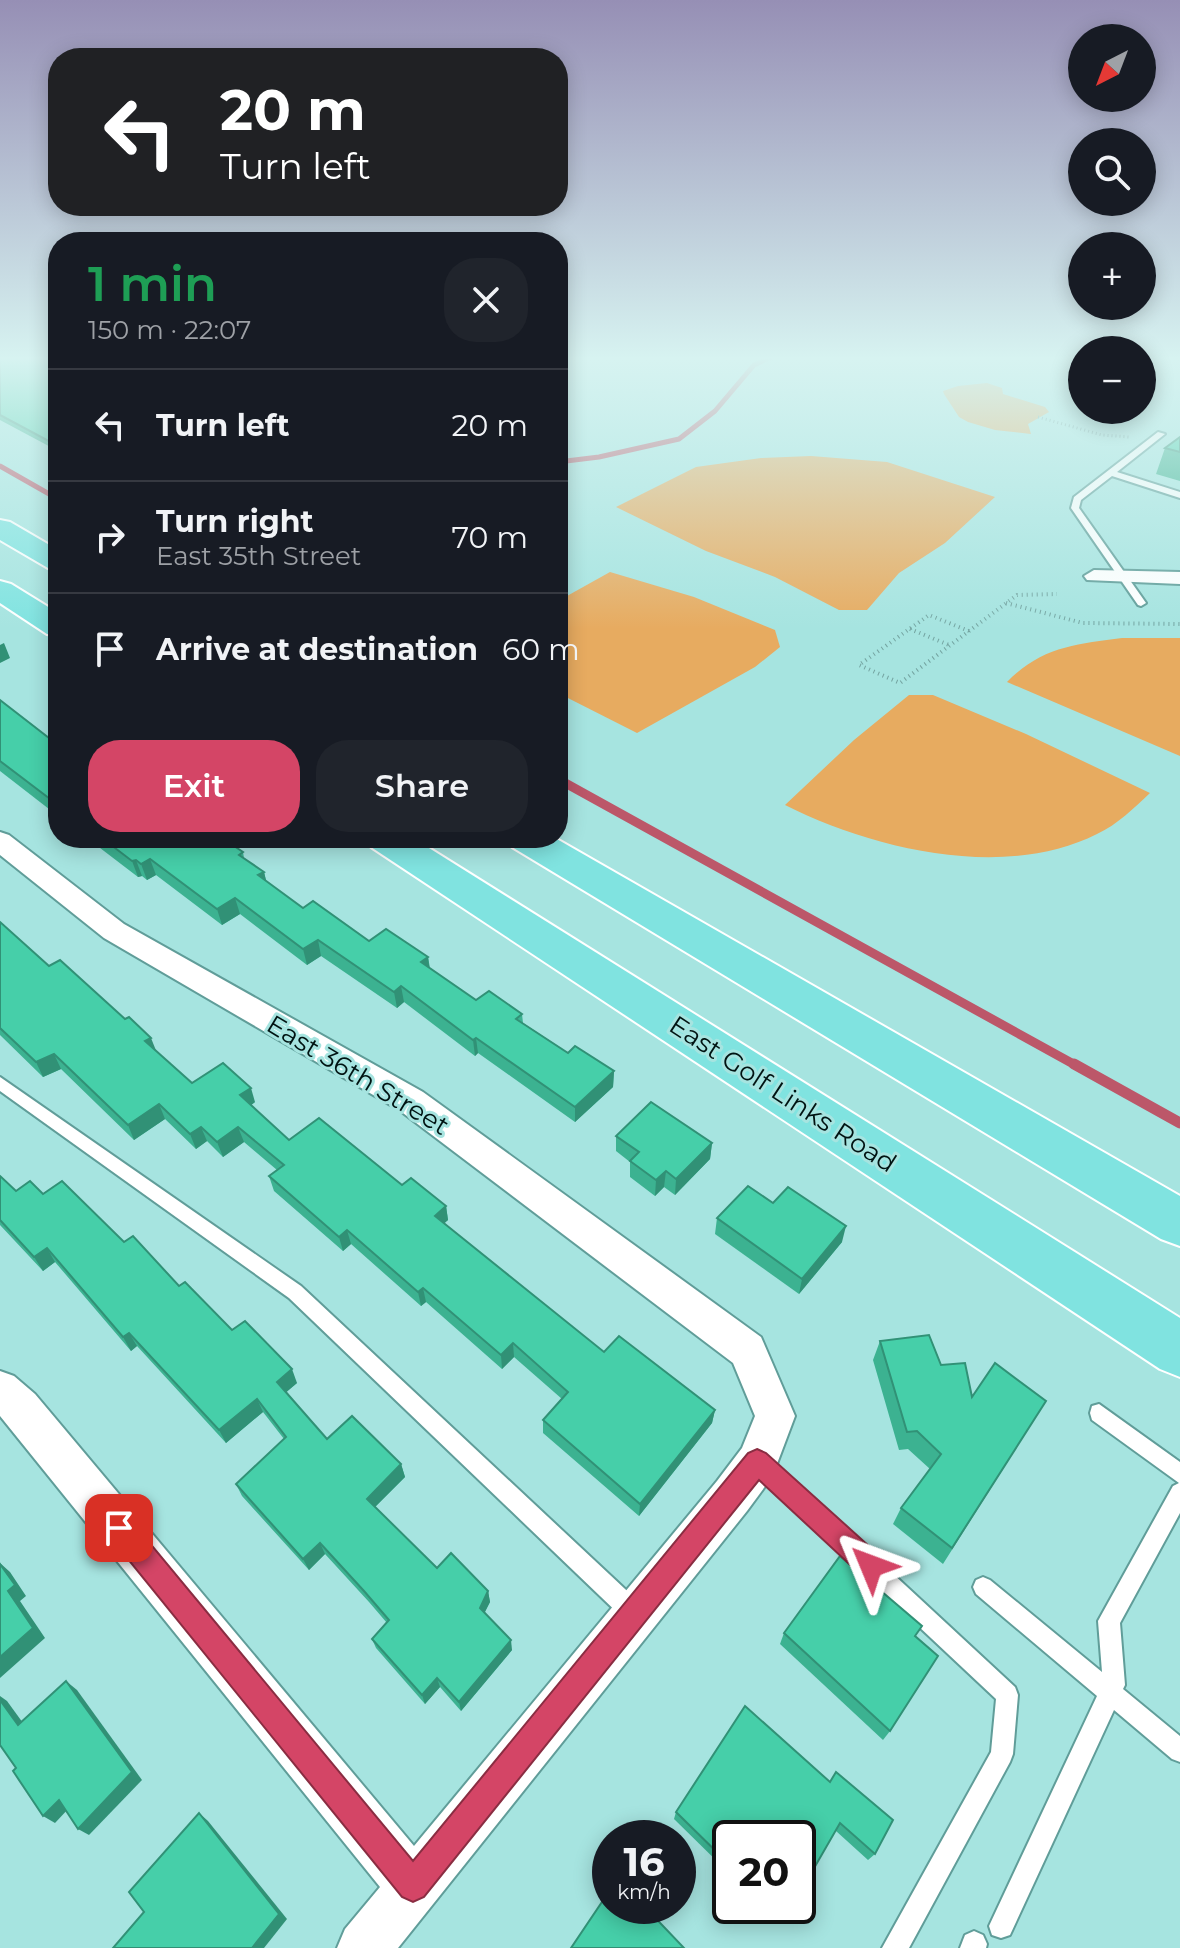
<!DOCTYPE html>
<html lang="en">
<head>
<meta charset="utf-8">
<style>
  body { margin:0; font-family:Montserrat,sans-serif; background:#20242c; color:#f1f3f6; height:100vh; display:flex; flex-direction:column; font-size:30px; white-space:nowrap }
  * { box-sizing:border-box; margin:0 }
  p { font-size:26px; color:#9ea1a6 }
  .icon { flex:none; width:44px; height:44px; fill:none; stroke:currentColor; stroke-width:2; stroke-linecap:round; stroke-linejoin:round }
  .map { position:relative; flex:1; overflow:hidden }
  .panel { position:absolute; left:48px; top:232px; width:520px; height:616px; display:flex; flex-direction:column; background:#171b24; border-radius:32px; box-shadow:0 4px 20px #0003 }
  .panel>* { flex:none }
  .hud { position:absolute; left:48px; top:48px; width:520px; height:168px; border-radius:32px; box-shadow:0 4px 20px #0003; background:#202124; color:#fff; overflow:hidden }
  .needle { width:52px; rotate:222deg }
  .buttons { position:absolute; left:1068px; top:24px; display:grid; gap:16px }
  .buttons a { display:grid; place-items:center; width:88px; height:88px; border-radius:50%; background:#171b24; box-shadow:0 4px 20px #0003; font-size:40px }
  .speed { position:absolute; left:592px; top:1820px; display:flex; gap:16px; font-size:40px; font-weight:700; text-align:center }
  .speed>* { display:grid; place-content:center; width:104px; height:104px; border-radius:50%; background:#171b24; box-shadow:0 4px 20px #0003; line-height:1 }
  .speed small { font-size:20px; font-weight:400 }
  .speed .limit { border:4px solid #111; border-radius:12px; background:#fff; color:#111 }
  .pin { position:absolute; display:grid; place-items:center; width:68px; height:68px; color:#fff; margin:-34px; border-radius:16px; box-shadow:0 4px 12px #0006 }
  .me { position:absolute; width:88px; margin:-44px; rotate:314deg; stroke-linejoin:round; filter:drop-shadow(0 0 6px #0008) }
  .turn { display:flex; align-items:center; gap:28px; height:168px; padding:0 40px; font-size:36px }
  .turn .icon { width:104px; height:104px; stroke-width:2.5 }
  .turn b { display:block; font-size:56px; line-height:68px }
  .round { display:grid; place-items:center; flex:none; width:84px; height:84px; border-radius:32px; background:#20242c }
  .headline { display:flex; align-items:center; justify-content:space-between; height:136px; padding:0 40px }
  h1 { font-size:48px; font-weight:600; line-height:60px; color:#1e9e55 }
  .primary-button { display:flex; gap:16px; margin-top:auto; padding:16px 40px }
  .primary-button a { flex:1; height:92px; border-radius:32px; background:#d44566; color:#fff; font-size:32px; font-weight:600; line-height:92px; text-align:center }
  .primary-button a+a { background:#20242c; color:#f1f3f6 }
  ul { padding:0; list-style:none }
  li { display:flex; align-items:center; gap:24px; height:112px; padding:0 40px; border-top:2px solid #363941 }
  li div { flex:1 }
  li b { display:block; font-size:30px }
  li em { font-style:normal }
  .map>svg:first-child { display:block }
  .green { fill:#e7ab60 }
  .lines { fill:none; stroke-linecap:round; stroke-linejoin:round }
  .stream-far2 { stroke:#bc5769; stroke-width:5 }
  .stream-far1 { stroke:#bc5769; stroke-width:9 }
  .stream { stroke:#bc5769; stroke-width:11 }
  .lane-casing { stroke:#609d99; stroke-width:4 }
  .street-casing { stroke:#609d99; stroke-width:4 }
  .primary-casing { stroke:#fff; stroke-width:4 }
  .path-far1 { stroke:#74a4a1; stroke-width:3; stroke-dasharray:1 3; stroke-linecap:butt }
  .path { stroke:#74a4a1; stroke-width:4; stroke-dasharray:1 4; stroke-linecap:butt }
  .lane { fill:#fff; fill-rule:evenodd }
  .street { fill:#fff; fill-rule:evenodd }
  .primary { fill:#80e3e0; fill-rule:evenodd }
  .wall { fill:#3cb291 }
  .shaded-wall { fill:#319176 }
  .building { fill:#46cfa9; stroke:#319176; stroke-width:2 }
  .route { fill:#d44566; stroke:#8a2d42; stroke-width:2 }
  .labels { text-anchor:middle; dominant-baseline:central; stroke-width:6; stroke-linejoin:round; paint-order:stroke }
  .street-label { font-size:26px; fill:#001312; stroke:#a6e4e0 }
</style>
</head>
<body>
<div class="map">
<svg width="1180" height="1948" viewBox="0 0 1180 1948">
  <rect width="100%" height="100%" fill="#a6e4e0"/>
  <g class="green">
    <polygon points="987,383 1002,388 1003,394 1045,407 1049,412 1028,424 1031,434 995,430 968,422 959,417 944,394 943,391 958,386"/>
    <polygon points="811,456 887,462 995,497 945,543 899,573 867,610 839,610 775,577 706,551 616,507 696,467 761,458"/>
    <polygon points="610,572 694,597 775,630 780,647 755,667 637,733 558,693 558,601"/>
    <path d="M1122 638H1180V756L1007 682C1041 647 1076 644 1122 638Z"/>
    <path d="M909 695H933L1026 734 1150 793C1133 809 1118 824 1097 834 1004 881 872 849 785 805L854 740Z"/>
  </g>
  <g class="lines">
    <g class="stream-far2">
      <polyline points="558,462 599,457 679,439 715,411 754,365 773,356"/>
      <polyline points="0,466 58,499"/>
    </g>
    <polyline class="stream-far1" points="558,779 1077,1066"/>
    <polyline class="stream" points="1074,1064 1180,1123"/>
    <g class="lane-casing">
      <g id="lane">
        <polygon points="1158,432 1165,434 1117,472 1180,492 1180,498 1112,476 1081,500 1079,508 1146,603 1141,606 1138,605 1071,508 1074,497"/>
        <polygon points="0,1077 301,1286 640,1603 643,1611 640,1619 632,1622 624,1619 289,1298 0,1091"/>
        <polygon points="1099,1404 1180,1462 1180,1513 1120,1623 1125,1685 1123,1689 1180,1736 1180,1762 1172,1759 1114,1710 1010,1935 1001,1938 992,1935 989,1926 1097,1696 976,1594 973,1587 976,1580 983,1577 990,1580 1102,1672 1098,1621 1173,1486 1179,1483 1092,1420 1090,1413 1092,1406"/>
        <polygon points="761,1455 768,1458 1015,1687 1018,1695 1013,1754 1010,1762 909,1948 882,1948 991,1752 996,1699 754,1472 751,1465 754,1458"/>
        <polygon points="974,1931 983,1935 987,1944 986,1948 960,1948 965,1935"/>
      </g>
    </g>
    <g class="street-casing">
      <g id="street">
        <polygon points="1094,570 1180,572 1180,584 1087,580 1084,576"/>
        <polygon points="0,832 9,835 124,924 423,1092 761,1337 795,1416 772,1477 747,1511 398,1948 337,1948 345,1929 380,1887 0,1416 0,1371 14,1376 35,1394 414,1846 717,1481 742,1448 755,1416 733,1363 399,1110 104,938 0,855"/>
      </g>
    </g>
    <g class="primary-casing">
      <g id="primary">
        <polygon points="0,520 10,522 58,550 58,571 48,568 0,540"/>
        <polygon points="0,581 11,584 58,613 58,636 47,634 0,603"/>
        <polygon points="365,838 413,838 1180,1318 1180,1377 1160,1369 371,847"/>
        <polygon points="506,838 555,838 1180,1196 1180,1246 1161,1239 512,847"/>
      </g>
    </g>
    <polyline class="path-far1" points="1038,417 1102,435 1129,437"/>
    <g class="path">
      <polyline points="1006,603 1083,623 1180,624"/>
      <polyline points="910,629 949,645"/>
      <polyline points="969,631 929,615 859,665 900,683 1017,595 1057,594"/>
    </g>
    <use href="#lane" class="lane"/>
    <use href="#street" class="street"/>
    <use href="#primary" class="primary"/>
  </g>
  <g class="wall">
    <polygon points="0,356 58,356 58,451 0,420"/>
    <polygon points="1180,437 1180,481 1156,474 1165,448"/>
    <polygon points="0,700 58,745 58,816 0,771"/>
    <polygon points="87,838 222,838 243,852 244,858 264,872 266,881 303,908 369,941 428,957 430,968 476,1000 522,1014 523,1023 568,1053 614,1071 613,1087 575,1122 478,1053 475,1056 404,1002 397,1008 321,956 307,965 240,914 222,925 156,875 147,880 142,876 138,877"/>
    <polygon points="0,922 49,966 157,1052 192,1083 255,1102 251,1105 289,1140 402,1185 446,1206 448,1220 444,1223 604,1352 715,1410 712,1423 639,1516 543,1433 543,1420 562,1399 514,1357 502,1369 426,1302 421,1306 351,1244 343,1251 274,1191 269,1176 277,1170 244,1142 223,1157 207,1141 196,1149 165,1119 134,1140 61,1069 43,1077 0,1035"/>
    <polygon points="616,1136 712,1143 710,1159 675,1195 664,1187 655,1196 630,1177 630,1162 616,1151"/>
    <polygon points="0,1176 16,1191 43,1194 124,1242 179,1286 297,1383 286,1392 327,1439 401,1464 405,1477 375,1507 437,1568 488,1591 490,1602 484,1613 512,1650 461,1711 440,1687 425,1704 376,1648 372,1639 387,1623 369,1602 325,1554 309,1570 242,1496 236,1484 284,1439 263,1412 226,1443 137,1346 131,1351 55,1262 43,1271 0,1225"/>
    <polygon points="773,1203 842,1242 799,1294 715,1234 717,1218"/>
    <polygon points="880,1341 941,1365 972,1397 1046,1401 943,1564 893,1524 901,1508 930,1469 908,1449 899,1450 873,1360"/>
    <polygon points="784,1633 915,1637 890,1731 883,1740 780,1644"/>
    <polygon points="836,1772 875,1854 868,1860 836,1831 730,1838 730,1874 674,1819 676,1812 830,1782"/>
    <polygon points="762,1906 792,1906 785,1919 780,1924"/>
  </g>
  <g class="shaded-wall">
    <polygon points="4,643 10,658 0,663 0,645"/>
    <polygon points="150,859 156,875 147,880 141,864"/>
    <polygon points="136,860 142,876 138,877 132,861"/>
    <polygon points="264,872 268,888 258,875"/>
    <polygon points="235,898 240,914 222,925 217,909"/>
    <polygon points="318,940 321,956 307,965 303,949"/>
    <polygon points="428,957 430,973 421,962"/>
    <polygon points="401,986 404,1002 397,1008 394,992"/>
    <polygon points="151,1038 157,1053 145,1041"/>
    <polygon points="476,1038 478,1053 475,1056 473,1040"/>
    <polygon points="54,1054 61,1069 43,1077 36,1062"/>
    <polygon points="614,1071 613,1087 575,1122 575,1107"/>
    <polygon points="251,1088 255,1102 245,1110 240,1095"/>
    <polygon points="159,1104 165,1119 134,1140 128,1125"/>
    <polygon points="201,1127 207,1141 196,1149 190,1134"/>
    <polygon points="238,1127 244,1142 223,1157 217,1142"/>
    <polygon points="712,1143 710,1159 675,1195 676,1179"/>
    <polygon points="666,1171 664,1187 655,1196 656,1180"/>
    <polygon points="446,1206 448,1220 437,1230 435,1216"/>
    <polygon points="846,1226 842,1242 799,1294 802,1279"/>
    <polygon points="347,1230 351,1244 343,1251 339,1237"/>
    <polygon points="47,1248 55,1262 43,1271 34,1257"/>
    <polygon points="423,1288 426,1302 421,1306 418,1292"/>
    <polygon points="129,1333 137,1346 131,1351 123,1337"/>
    <polygon points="513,1343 514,1357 502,1369 501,1355"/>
    <polygon points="292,1369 297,1383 283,1395 277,1382"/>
    <polygon points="257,1399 263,1412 226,1443 219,1430"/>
    <polygon points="715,1410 712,1423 639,1516 640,1504"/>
    <polygon points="401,1464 405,1477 371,1511 367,1499"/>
    <polygon points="320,1543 325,1554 309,1570 303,1559"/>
    <polygon points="0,1563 10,1572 26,1596 20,1601 45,1638 0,1678 0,1657 8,1591"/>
    <polygon points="488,1591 490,1602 482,1618 480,1608"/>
    <polygon points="511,1640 512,1650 461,1711 459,1702"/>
    <polygon points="437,1678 440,1687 425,1704 422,1695"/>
    <polygon points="66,1681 77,1690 142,1780 89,1835 78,1829"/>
    <polygon points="0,1696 7,1701 31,1734 18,1725 0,1700"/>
    <polygon points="59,1800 70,1807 55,1823 43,1816"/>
    <polygon points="199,1813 208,1821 287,1919 264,1948 252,1948"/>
  </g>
  <g class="building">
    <polygon points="0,356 58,356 58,446 0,415"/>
    <polygon points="1180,437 1180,452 1165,448"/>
    <polygon points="0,700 58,745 58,805 0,761"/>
    <polygon points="102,838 222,838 243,852 239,855 264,872 258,875 303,908 313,901 369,941 386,929 428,957 421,962 476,1000 489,991 522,1014 516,1019 568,1053 575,1046 614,1071 575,1107 476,1038 473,1040 401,986 394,992 318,940 303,949 235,898 217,909 150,859 141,864 136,860 132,861"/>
    <polygon points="0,922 49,966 60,960 125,1019 129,1017 151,1038 145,1041 192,1083 223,1063 251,1088 240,1095 289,1140 319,1118 402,1185 411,1178 446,1206 435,1216 604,1352 619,1336 715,1410 640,1504 543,1420 568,1392 513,1343 501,1355 423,1288 418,1292 347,1230 339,1237 269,1176 284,1165 238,1127 217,1142 201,1127 190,1134 159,1104 128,1125 54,1054 36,1062 0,1028"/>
    <polygon points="651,1102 712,1143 676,1179 666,1171 656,1180 630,1161 639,1152 616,1136"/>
    <polygon points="0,1176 16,1191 30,1181 43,1194 62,1181 124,1242 133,1236 179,1286 185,1282 232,1330 245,1321 292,1369 277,1382 327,1439 352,1416 401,1464 367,1499 437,1568 451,1553 488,1591 480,1608 511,1640 459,1702 437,1678 422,1695 372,1639 389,1620 364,1591 320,1543 303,1559 236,1484 286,1437 257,1399 219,1430 129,1333 123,1337 47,1248 34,1257 0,1220"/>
    <polygon points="748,1186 773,1203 788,1187 846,1226 802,1279 717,1218"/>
    <polygon points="929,1335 941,1365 965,1363 972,1397 995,1363 1046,1401 952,1548 901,1508 941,1454 917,1431 907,1432 880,1341"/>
    <polygon points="840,1556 922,1626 915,1636 938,1656 890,1731 784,1633"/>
    <polygon points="0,1564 15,1585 8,1591 33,1628 0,1657"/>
    <polygon points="66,1681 132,1772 78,1829 59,1800 43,1816 13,1771 16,1768 0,1745 0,1700 18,1725"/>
    <polygon points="745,1706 830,1782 836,1772 893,1820 875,1854 840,1823 798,1896 798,1838 730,1838 730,1865 676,1812"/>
    <polygon points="199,1813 279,1914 252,1948 113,1948 144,1912 129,1892"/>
    <polygon points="610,1890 610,1906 644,1906 684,1948 571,1948"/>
    <polygon points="772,1906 792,1906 785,1919"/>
  </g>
  <linearGradient id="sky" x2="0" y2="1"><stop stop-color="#968fb5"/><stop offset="0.57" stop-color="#d7f3f1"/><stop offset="1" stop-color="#d7f3f1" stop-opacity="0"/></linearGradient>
  <rect width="1180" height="629" fill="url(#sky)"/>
  <polygon class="route" points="757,1449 766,1453 880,1556 884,1566 880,1575 871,1579 861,1575 759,1480 424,1897 413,1902 402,1897 110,1537 106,1528 110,1518 119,1515 129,1518 413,1861 748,1453"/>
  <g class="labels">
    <g class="street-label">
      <text transform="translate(358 1075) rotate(31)">East 36th Street</text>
      <text transform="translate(783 1094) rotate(33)">East Golf Links Road</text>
    </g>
  </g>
</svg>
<div class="buttons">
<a><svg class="needle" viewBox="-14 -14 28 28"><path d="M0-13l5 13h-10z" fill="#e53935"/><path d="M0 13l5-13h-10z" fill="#9ea1a6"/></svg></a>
<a><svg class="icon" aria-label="search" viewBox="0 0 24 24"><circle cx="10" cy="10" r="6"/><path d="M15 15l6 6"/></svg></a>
<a>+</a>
<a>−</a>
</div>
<div class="speed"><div>16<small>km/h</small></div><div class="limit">20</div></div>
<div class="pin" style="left:119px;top:1528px;background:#d93025"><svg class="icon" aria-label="arrive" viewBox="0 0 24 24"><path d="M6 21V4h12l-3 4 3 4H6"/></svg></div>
<svg class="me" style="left:871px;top:1566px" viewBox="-20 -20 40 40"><path d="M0-17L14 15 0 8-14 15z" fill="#d44566" stroke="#fff" stroke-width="4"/></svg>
<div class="hud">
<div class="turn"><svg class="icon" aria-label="left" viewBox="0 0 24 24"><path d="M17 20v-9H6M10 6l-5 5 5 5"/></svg><div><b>20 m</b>Turn left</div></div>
</div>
<section class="panel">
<div class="headline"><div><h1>1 min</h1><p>150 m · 22:07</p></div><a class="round"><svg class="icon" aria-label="close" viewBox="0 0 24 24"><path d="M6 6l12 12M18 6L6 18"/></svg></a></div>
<ul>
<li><svg class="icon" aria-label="left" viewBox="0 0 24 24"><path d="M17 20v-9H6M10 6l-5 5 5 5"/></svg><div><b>Turn left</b></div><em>20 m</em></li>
<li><svg class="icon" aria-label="right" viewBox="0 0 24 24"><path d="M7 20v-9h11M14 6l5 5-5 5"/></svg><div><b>Turn right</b><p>East 35th Street</p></div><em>70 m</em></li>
<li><svg class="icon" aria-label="arrive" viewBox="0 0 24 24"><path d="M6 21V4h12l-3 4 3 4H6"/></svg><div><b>Arrive at destination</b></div><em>60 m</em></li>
</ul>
<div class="primary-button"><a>Exit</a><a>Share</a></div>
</section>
</div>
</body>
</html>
